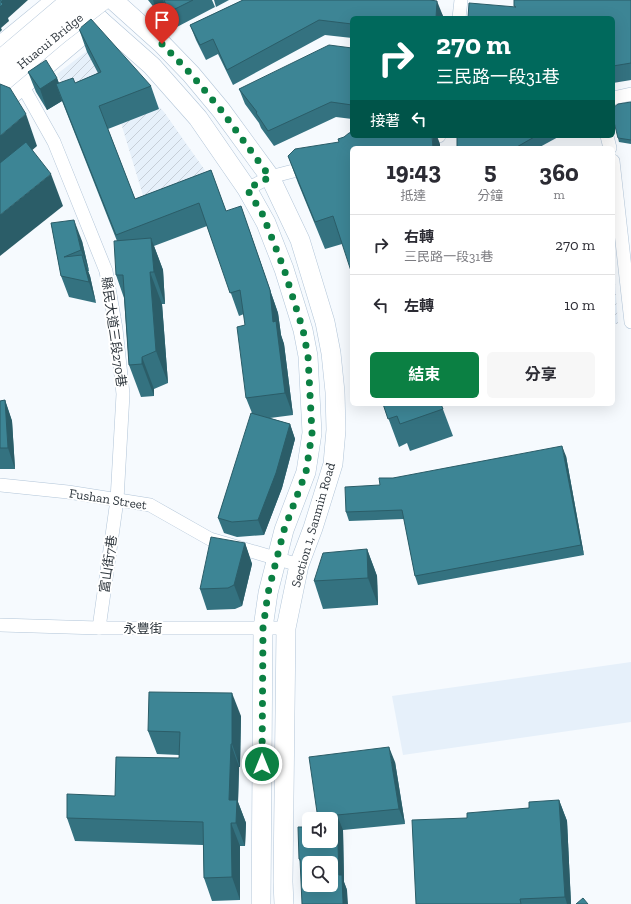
<!DOCTYPE html>
<html lang="zh-TW">
<head>
<meta charset="utf-8">
<style>
  body { margin:0; font-family:"Zilla Slab","Noto Sans TC",serif; background:#f7f7f7; color:#2b2b33; height:100vh; display:flex; flex-direction:column; font-size:15px; white-space:nowrap }
  * { box-sizing:border-box; margin:0 }
  p { font-size:13px; color:#7c7c81 }
  .icon { flex:none; width:22px; height:22px; fill:none; stroke:currentColor; stroke-width:2; stroke-linecap:round; stroke-linejoin:round }
  .map { position:relative; flex:1; overflow:hidden }
  .panel { position:absolute; left:350px; top:146px; width:265px; height:260px; display:flex; flex-direction:column; background:#fff; border-radius:6px; box-shadow:0 4px 16px #0002 }
  .panel>* { flex:none }
  .hud { position:absolute; left:350px; top:16px; width:265px; height:122px; border-radius:6px; box-shadow:0 4px 16px #0002; background:#00695c; color:#fff; overflow:hidden }
  .tools { position:absolute; left:302px; top:812px; display:grid; gap:8px }
  .tools a { display:grid; place-items:center; width:36px; height:36px; border-radius:6px; background:#fff; box-shadow:0 4px 16px #0002; font-size:20px }
  .pin { position:absolute; display:grid; place-items:center; width:34px; height:34px; color:#fff; margin:-41px -17px; border-radius:50% 50% 50% 0; rotate:-45deg; box-shadow:0 0 4px #0007 }
  .pin .icon { rotate:45deg }
  .me { position:absolute; width:44px; margin:-22px; rotate:0deg; stroke-linejoin:round; filter:drop-shadow(0 0 3px #0008) }
  .turn { display:flex; align-items:center; gap:14px; height:84px; padding:0 20px; font-size:18px }
  .turn .icon { width:52px; height:52px; stroke-width:2.5 }
  .turn b { display:block; font-size:28px; line-height:34px }
  .then { display:flex; align-items:center; height:38px; padding:0 20px; background:#0003; gap:8px; font-size:15px }
  .eta { display:flex; justify-content:space-evenly; align-items:center; height:68px; text-align:center }
  .eta b { font-size:24px; font-weight:700; line-height:28px }
  .cta { display:flex; gap:8px; margin-top:auto; padding:8px 20px }
  .cta a { flex:1; height:46px; border-radius:6px; background:#0b8043; color:#fff; font-size:16px; font-weight:700; line-height:46px; text-align:center }
  .cta a+a { background:#f7f7f7; color:#2b2b33 }
  ul { padding:0; list-style:none }
  li { display:flex; align-items:center; gap:12px; height:60px; padding:0 20px; border-top:1px solid #e1e1e2 }
  li div { flex:1 }
  li b { display:block; font-size:15px }
  li em { font-style:normal }
  .map>svg:first-child { display:block }
  .built { fill:#e6f0fa }
  .industrial { fill:url(#industrial-furrows) }
  .lines { fill:none; stroke-linecap:round; stroke-linejoin:round }
  .street-casing { stroke:#b2c5d8; stroke-width:14 }
  .secondary-casing { stroke:#b2c5d8; stroke-width:20 }
  .street { stroke:#fff; stroke-width:13 }
  .secondary { stroke:#fff; stroke-width:19 }
  .highway-bridge-casing { stroke:#b2c5d8; stroke-width:23; stroke-linecap:butt }
  .highway-bridge { stroke:#fff; stroke-width:22 }
  .wall { fill:#347280 }
  .shaded-wall { fill:#2b5d68 }
  .building { fill:#3d8595; stroke:#2b5d68; fill-rule:evenodd }
  .route { stroke:#0b8043; stroke-width:7; stroke-dasharray:0 12.6 }
  .labels { text-anchor:middle; dominant-baseline:central; stroke-width:4; stroke-linejoin:round; paint-order:stroke }
  .street-label { font-size:13px; fill:#2e363d; stroke:#fff }
</style>
</head>
<body>
<div class="map">
<svg width="631" height="904" viewBox="0 0 631 904">
  <defs>
    <pattern id="industrial-furrows" width="10" height="10" patternUnits="userSpaceOnUse"><rect width="10" height="10" fill="#e6f0fa"/><path d="M-1 1l2-2M0 10L10 0M9 11l2-2" fill="none" stroke="#c6ced7"/></pattern>
  </defs>
  <rect width="100%" height="100%" fill="#f6fafe"/>
  <polygon class="built" points="631,662 631,722 403,755 392,696"/>
  <g class="industrial">
    <polygon points="100,41 164,112 218,189 148,212 121,123 72,101 57,74"/>
    <polygon points="613,254 618,324 613,324"/>
  </g>
  <g class="lines">
    <g class="street-casing">
      <g id="street">
        <polyline points="459,18 461,0"/>
        <polyline points="22,85 54,142 106,271 116,329 123,394 117,500 99,628"/>
        <polyline points="613,98 631,94"/>
        <polyline points="607,136 610,148"/>
        <polyline points="388,148 439,136"/>
        <polyline points="613,161 631,322"/>
        <polyline points="247,189 270,177 309,167"/>
        <polyline points="0,485 68,492 150,505 210,539 299,565"/>
        <polyline points="0,625 99,628 286,628"/>
      </g>
    </g>
    <g class="secondary-casing">
      <g id="secondary">
        <polyline points="113,0 162,44 191,74 221,110 270,177 300,240 325,322 331,353 335,392 336,430 333,464 313,528 299,565 286,628 283,882 284,904"/>
        <polyline points="77,2 100,20 152,66 198,118 247,189 266,223 284,269 303,330 308,356 312,433 306,472 284,530 268,593 263,628 261,904"/>
        <polyline points="0,46 56,0"/>
        <polyline points="0,104 100,20"/>
      </g>
    </g>
    <use href="#street" class="street"/>
    <use href="#secondary" class="secondary"/>
    <g class="highway-bridge-casing">
      <g id="highway-bridge">
        <polyline points="0,62 73,0"/>
        <polyline points="0,82 57,34 101,0"/>
      </g>
    </g>
    <use href="#highway-bridge" class="highway-bridge"/>
  </g>
  <g class="wall">
    <polygon points="148,0 212,0 215,7 175,28 164,3 156,10"/>
    <polygon points="214,0 229,0 216,7"/>
    <polygon points="243,0 438,0 434,0 443,16 443,18 352,18 352,38 325,35 233,85 218,54 206,60 196,40 190,25"/>
    <polygon points="631,0 631,80 613,83 613,18 515,6"/>
    <polygon points="79,29 151,86 159,109 108,129 135,199 211,170 226,211 249,229 278,313 281,335 284,344 293,415 270,418 290,424 295,439 282,488 264,535 237,537 224,533 218,518 252,413 246,398 245,325 244,314 239,316 207,226 154,246 163,270 165,304 162,304 168,383 154,389 154,396 141,397 129,365 124,298 116,275 117,241 62,101 47,110 36,92 28,72 57,78 59,83 75,83 98,73 87,52"/>
    <polygon points="352,48 352,119 336,117 274,146 261,128 259,123 245,104 239,89"/>
    <polygon points="631,102 631,144 619,142 618,138"/>
    <polygon points="457,136 560,136 538,148 457,148"/>
    <polygon points="344,137 440,144 440,148 352,148 342,244 325,249 298,183 288,156 339,142"/>
    <polygon points="51,223 82,241 89,271 88,271 90,276 96,303 69,297 61,276"/>
    <polygon points="5,400 12,421 15,469 0,469 0,401"/>
    <polygon points="383,404 441,404 453,436 410,451 407,443 399,447"/>
    <polygon points="566,456 584,555 418,585 415,576 404,519 349,521 346,512 380,485 393,478"/>
    <polygon points="245,543 252,564 242,606 235,609 207,610 200,589"/>
    <polygon points="367,549 377,576 378,605 323,609 314,581"/>
    <polygon points="241,716 240,767 239,767 238,802 246,823 245,846 240,846 240,900 212,901 204,878 203,845 75,841 67,818 115,796 179,758 179,755 157,754 148,731"/>
    <polygon points="395,762 405,824 343,830 344,882 347,890 301,864 299,859 309,841 331,819"/>
    <polygon points="559,800 567,821 571,904 416,904 467,818 529,808"/>
  </g>
  <g class="shaded-wall">
    <polygon points="3,0 28,0 8,18 9,21 1,28 2,30 0,32 0,7 1,2"/>
    <polygon points="153,0 163,0 164,3 156,10"/>
    <polygon points="437,1 443,16 443,18 436,18"/>
    <polygon points="57,78 64,99 56,84 62,101 47,110 40,89"/>
    <polygon points="26,114 37,146 0,178 0,136"/>
    <polygon points="432,136 437,136 440,144 440,148 433,148"/>
    <polygon points="51,174 63,206 0,256 0,215"/>
    <polygon points="241,206 278,313 281,335 284,344 293,415 285,393 273,322"/>
    <polygon points="74,220 82,241 89,271 81,250"/>
    <polygon points="151,238 163,270 165,304 154,272"/>
    <polygon points="82,255 90,276 96,303 89,282"/>
    <polygon points="150,272 162,304 168,383 156,351"/>
    <polygon points="142,357 154,389 154,396 142,364"/>
    <polygon points="5,400 12,421 15,469 8,448"/>
    <polygon points="290,424 295,439 282,488 264,535 258,520"/>
    <polygon points="562,446 566,456 584,555 581,545"/>
    <polygon points="245,543 252,564 242,606 234,585"/>
    <polygon points="367,549 377,576 378,605 368,578"/>
    <polygon points="232,693 241,716 240,767 232,744"/>
    <polygon points="231,744 239,767 238,802 246,823 245,846 236,823 229,800"/>
    <polygon points="389,747 395,762 405,824 399,809"/>
    <polygon points="559,800 567,821 571,904 567,904 565,897"/>
    <polygon points="337,815 343,830 344,882 347,890 348,904 343,904 339,875"/>
    <polygon points="231,823 240,846 240,900 232,877"/>
  </g>
  <g class="building">
    <polygon points="0,0 3,0 1,2 3,4 0,7"/>
    <polygon points="164,0 193,0 169,12"/>
    <polygon points="243,0 430,0 437,1 436,18 352,18 352,24 319,20 227,70 213,39 200,45 190,25"/>
    <polygon points="514,0 631,0 631,63 613,66 613,18 468,18 469,3 516,7 514,6"/>
    <polygon points="91,19 151,86 99,106 135,199 211,170 226,211 241,206 270,290 273,322 276,321 285,393 246,398 237,327 245,325 240,290 230,293 199,203 116,235 56,84 73,78 75,83 101,72 79,29"/>
    <polygon points="329,45 352,48 352,105 331,102 268,131 256,113 257,112 239,89"/>
    <polygon points="46,60 57,78 40,89 28,72"/>
    <polygon points="0,84 10,88 26,114 0,136"/>
    <polygon points="631,102 631,140 618,138 613,118 613,114 614,107 618,104"/>
    <polygon points="352,132 352,136 432,136 433,148 352,148 352,274 333,216 315,222 288,156 295,149 339,142 338,139 344,137 349,133"/>
    <polygon points="457,136 536,136 515,148 457,148"/>
    <polygon points="26,142 51,174 0,215 0,163"/>
    <polygon points="74,220 81,250 64,257 82,255 89,282 61,276 51,223"/>
    <polygon points="151,238 154,272 150,272 156,351 142,357 142,364 129,365 123,275 116,275 114,241"/>
    <polygon points="5,400 8,448 0,448 0,401"/>
    <polygon points="383,404 441,404 443,409 400,424 397,416 388,419"/>
    <polygon points="251,413 290,424 276,473 258,520 232,522 218,518"/>
    <polygon points="562,446 581,545 415,576 402,510 346,512 345,487 380,485 379,478 393,478"/>
    <polygon points="211,537 245,543 234,585 228,588 200,589"/>
    <polygon points="367,549 368,578 314,581 323,553"/>
    <polygon points="149,692 232,693 232,744 231,744 229,800 237,800 236,823 231,823 232,877 204,878 203,822 67,818 67,794 115,796 116,757 179,758 180,732 148,731"/>
    <path d="M389 747 399 809 337 815 339 875H342L343 904H302L300 859H299L298 827H309V841H331V819H318L309 757ZM309 863H331V885H309Z"/>
    <polygon points="559,800 565,897 520,899 521,904 416,904 412,820 467,818 467,813 529,808 529,802"/>
    <polygon points="583,898 588,904 576,904"/>
  </g>
  <g class="lines">
    <polyline class="route" points="162,44 191,74 221,110 270,177 247,189 262,213 275,246 284,269 303,330 308,356 312,433 306,472 284,530 268,593 263,628 262,764"/>
  </g>
  <g class="labels">
    <g class="street-label">
      <text transform="translate(50 41) rotate(-39)">Huacui Bridge</text>
      <text transform="translate(114 332) rotate(82)">縣民大道三段270巷</text>
      <text transform="translate(108 499) rotate(9)">Fushan Street</text>
      <text transform="translate(313 525) rotate(-74)">Section 1, Sanmin Road</text>
      <text transform="translate(108 564) rotate(-82)">富山街7巷</text>
      <text x="143" y="628">永豐街</text>
    </g>
  </g>
</svg>
<div class="tools">
<a><svg class="icon" aria-label="sound" viewBox="0 0 24 24"><path d="M4 9h4l5-4v14l-5-4H4zM17 9q2 3 0 6"/></svg></a>
<a><svg class="icon" aria-label="search" viewBox="0 0 24 24"><circle cx="10" cy="10" r="6"/><path d="M15 15l6 6"/></svg></a>
</div>
<div class="pin" style="left:162px;top:44px;background:#d93025"><svg class="icon" aria-label="arrive" viewBox="0 0 24 24"><path d="M6 21V4h12l-3 4 3 4H6"/></svg></div>
<svg class="me" style="left:262px;top:764px" viewBox="-20 -20 40 40"><circle r="17" fill="#0b8043" stroke="#fff" stroke-width="3"/><path d="M0-11L8 9 0 5-8 9z" fill="#fff"/></svg>
<div class="hud">
<div class="turn"><svg class="icon" aria-label="right" viewBox="0 0 24 24"><path d="M7 20v-9h11M14 6l5 5-5 5"/></svg><div><b>270 m</b>三民路一段31巷</div></div>
<div class="then">接著<svg class="icon" aria-label="left" viewBox="0 0 24 24"><path d="M17 20v-9H6M10 6l-5 5 5 5"/></svg></div>
</div>
<section class="panel">
<div class="eta">
<div><b>19:43</b><p>抵達</p></div>
<div><b>5</b><p>分鐘</p></div>
<div><b>360</b><p>m</p></div>
</div>
<ul>
<li><svg class="icon" aria-label="right" viewBox="0 0 24 24"><path d="M7 20v-9h11M14 6l5 5-5 5"/></svg><div><b>右轉</b><p>三民路一段31巷</p></div><em>270 m</em></li>
<li><svg class="icon" aria-label="left" viewBox="0 0 24 24"><path d="M17 20v-9H6M10 6l-5 5 5 5"/></svg><div><b>左轉</b></div><em>10 m</em></li>
</ul>
<div class="cta"><a>結束</a><a>分享</a></div>
</section>
</div>
</body>
</html>
